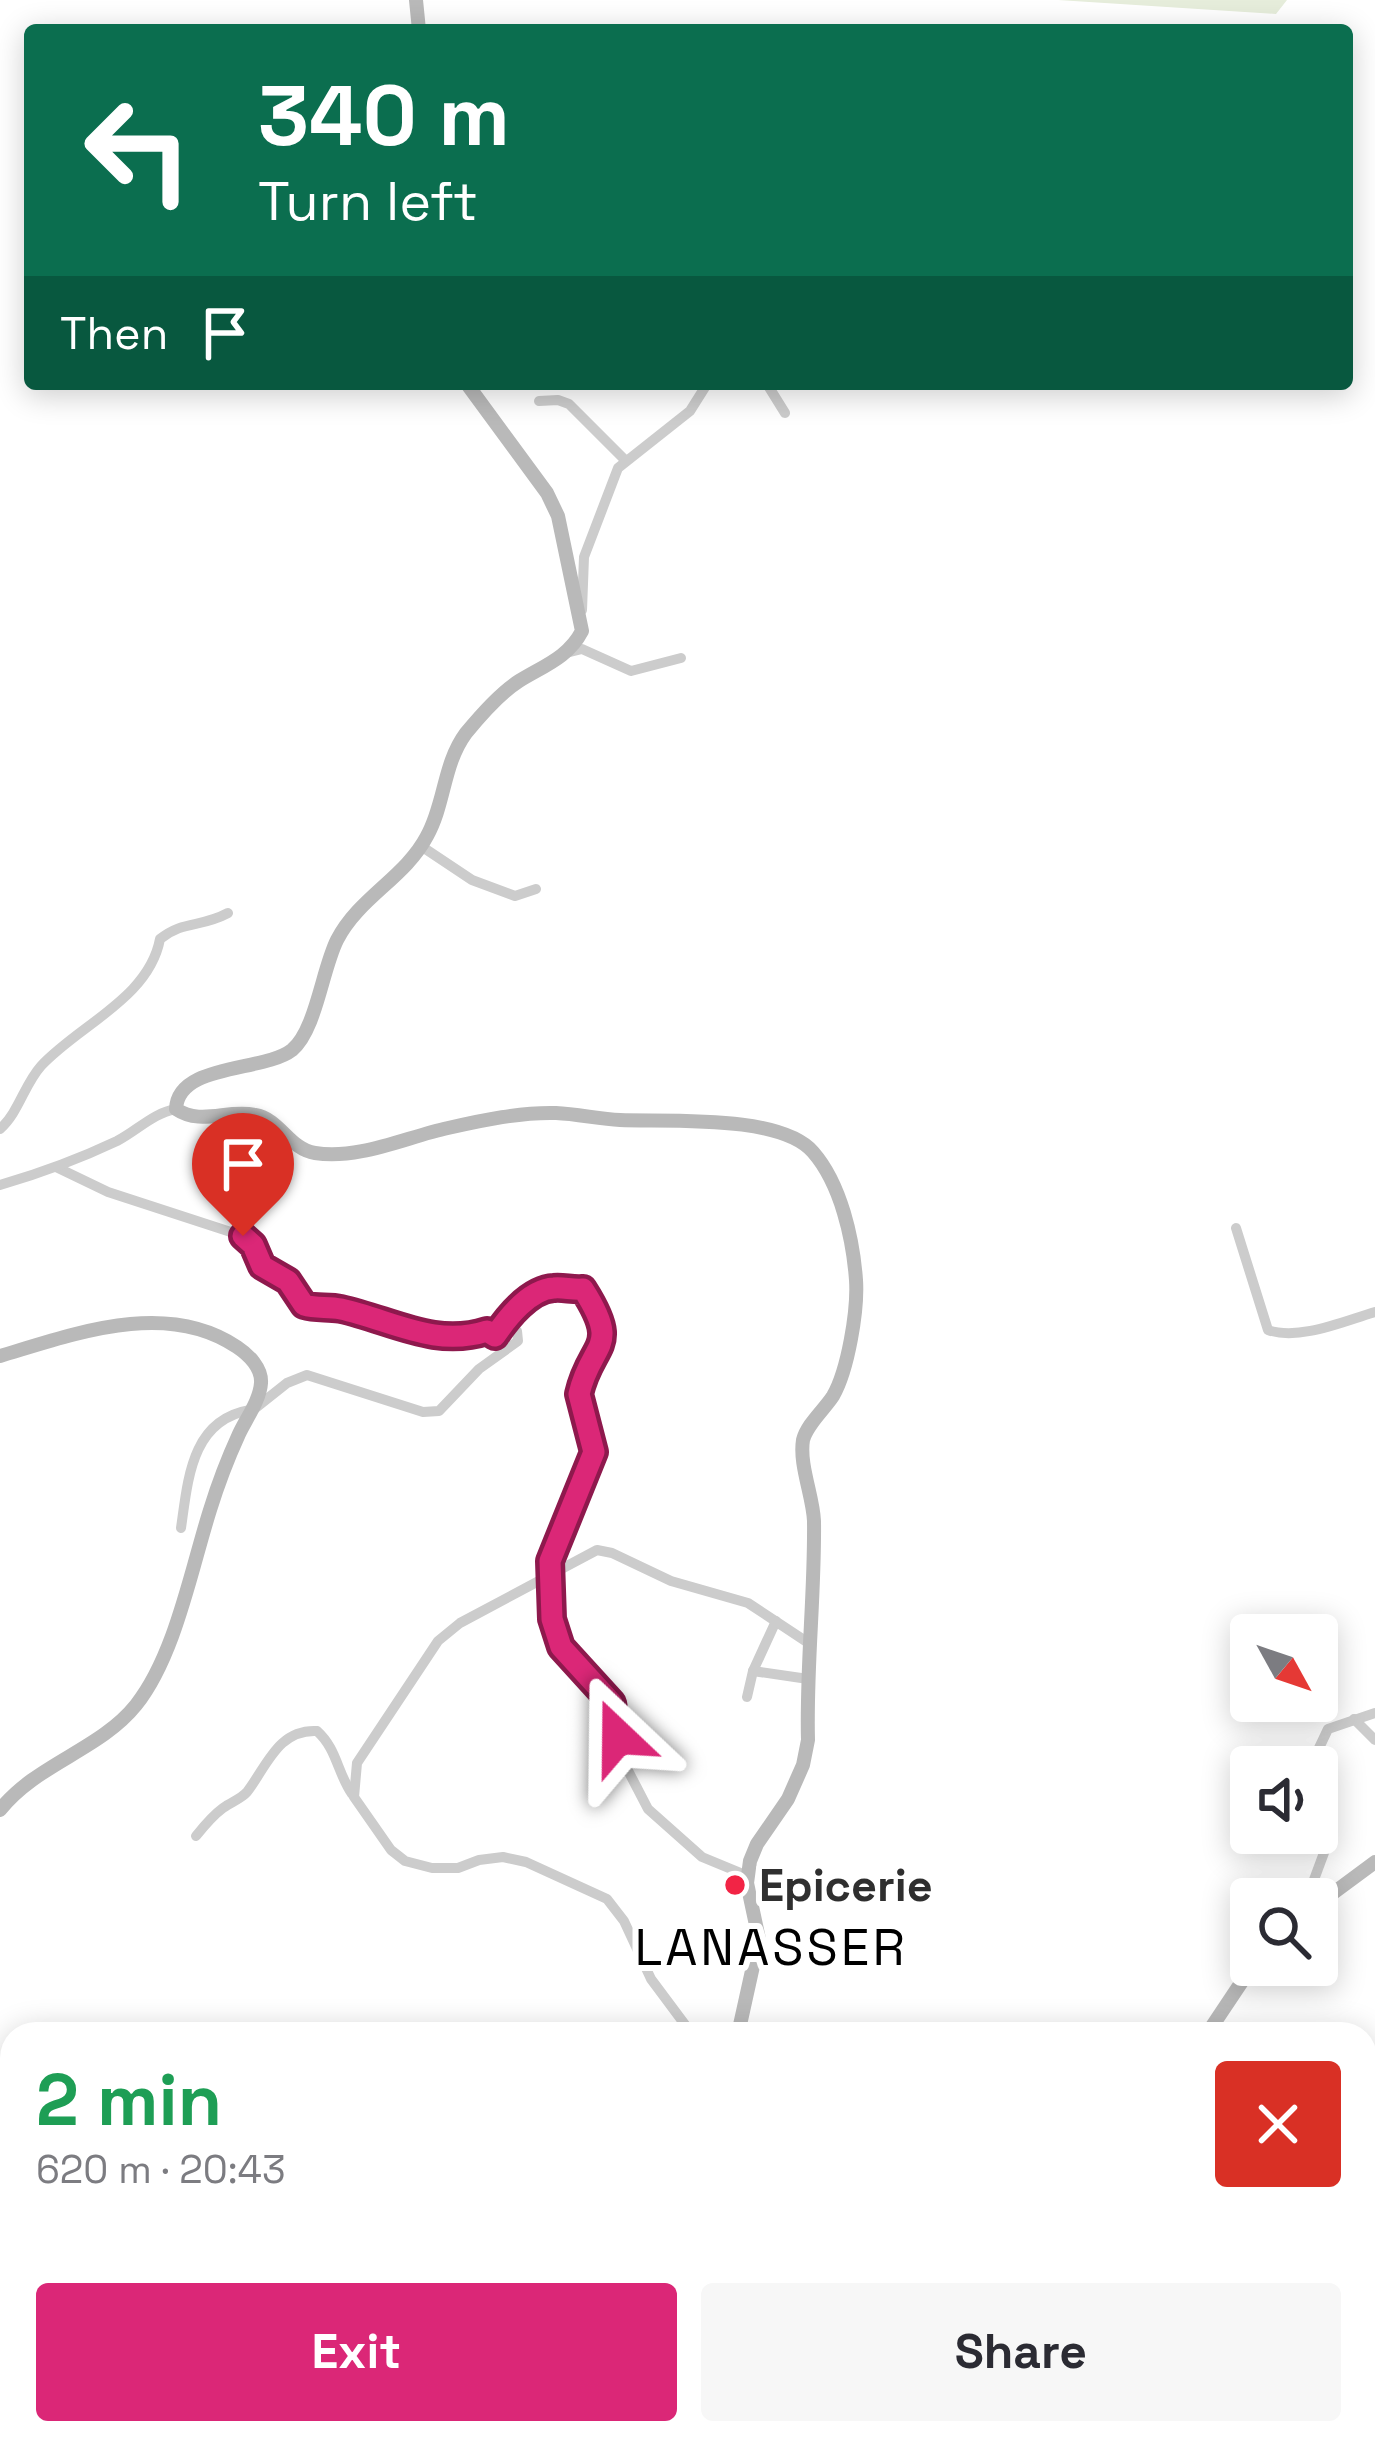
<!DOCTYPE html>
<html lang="en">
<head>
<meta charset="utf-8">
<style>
  body { margin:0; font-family:"Space Grotesk",sans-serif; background:#f7f7f7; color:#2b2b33; height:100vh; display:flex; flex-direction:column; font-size:45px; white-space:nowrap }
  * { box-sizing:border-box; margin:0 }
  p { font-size:39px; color:#7c7c81 }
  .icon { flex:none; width:66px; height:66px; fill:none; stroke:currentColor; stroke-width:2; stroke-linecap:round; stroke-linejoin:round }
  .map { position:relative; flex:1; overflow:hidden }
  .panel { position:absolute; left:0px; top:2022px; width:1377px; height:423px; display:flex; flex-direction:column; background:#fff; border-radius:36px 36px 0 0; box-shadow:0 6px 30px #0003 }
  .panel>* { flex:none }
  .banner { position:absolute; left:24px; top:24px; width:1329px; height:366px; border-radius:12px; box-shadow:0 6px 30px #0003; background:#0b6e4f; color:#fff; overflow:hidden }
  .needle { width:78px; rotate:130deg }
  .fabs { position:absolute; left:1230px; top:1614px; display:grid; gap:24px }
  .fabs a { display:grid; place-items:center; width:108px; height:108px; border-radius:12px; background:#fff; box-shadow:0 6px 30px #0003; font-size:60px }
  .pin { position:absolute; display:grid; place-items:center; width:102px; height:102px; color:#fff; margin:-123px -51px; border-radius:50% 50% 50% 0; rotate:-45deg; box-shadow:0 0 12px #0007 }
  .pin .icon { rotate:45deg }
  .me { position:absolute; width:132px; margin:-66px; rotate:337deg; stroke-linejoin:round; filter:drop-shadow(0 0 9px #0008) }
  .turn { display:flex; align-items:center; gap:42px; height:252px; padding:0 36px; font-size:54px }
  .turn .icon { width:156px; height:156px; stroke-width:2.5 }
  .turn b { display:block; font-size:84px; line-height:102px }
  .then { display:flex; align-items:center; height:114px; padding:0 36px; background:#0003; gap:24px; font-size:45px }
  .round { display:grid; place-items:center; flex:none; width:126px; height:126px; border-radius:12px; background:#f7f7f7 }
  .headline { display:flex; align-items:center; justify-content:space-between; height:204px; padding:0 36px }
  h1 { font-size:72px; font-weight:600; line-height:90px; color:#1e9e55 }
  .cta { display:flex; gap:24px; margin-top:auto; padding:24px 36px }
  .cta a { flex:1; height:138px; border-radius:12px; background:#db2777; color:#fff; font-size:48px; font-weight:600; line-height:138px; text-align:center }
  .cta a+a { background:#f7f7f7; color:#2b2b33 }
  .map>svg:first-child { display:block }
  .green { fill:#e6eddb }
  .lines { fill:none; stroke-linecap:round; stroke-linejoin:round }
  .street { stroke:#ccc; stroke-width:10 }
  .secondary { stroke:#b9b9b9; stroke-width:14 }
  .route-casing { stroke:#8e194d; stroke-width:30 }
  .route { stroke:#db2777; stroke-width:21 }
  .poi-dot { fill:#f22445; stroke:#fff; stroke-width:4.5 }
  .labels { text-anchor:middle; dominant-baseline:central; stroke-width:12; stroke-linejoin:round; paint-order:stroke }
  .poi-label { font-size:45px; font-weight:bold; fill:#2f2f2f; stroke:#fff; text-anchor:start }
  .quarter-label { font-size:51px; letter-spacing:3px; fill:#000; stroke:#fff }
</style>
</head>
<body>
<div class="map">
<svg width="1375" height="2443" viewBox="0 0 1375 2443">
  <rect width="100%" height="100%" fill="#fff"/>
  <polygon class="green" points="1058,0 1287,0 1276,14"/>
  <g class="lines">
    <g class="street">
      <polyline points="767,384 785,413"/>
      <polyline points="539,401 558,400 569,404 625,460"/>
      <polyline points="582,610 584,557 618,468 690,411 707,384"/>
      <polyline points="566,653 582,649 631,671 681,658"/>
      <polyline points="421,846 472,880 515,896 536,889"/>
      <path d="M0 1129C19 1112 24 1085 41 1066 79 1025 149 998 160 939 184 920 200 928 228 913"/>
      <path d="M56 1167 108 1192 243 1236 253 1245 262 1266 288 1281 300 1301 310 1307 346 1310 427 1336H471L487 1331 495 1336C507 1318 531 1289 554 1287 563 1287 573 1290 583 1289 622 1350 591 1341 579 1393L594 1452 550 1561 555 1633 574 1663 612 1703 622 1759 648 1809 702 1857 748 1876"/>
      <path d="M0 1185C41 1173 79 1159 117 1141 138 1130 153 1113 176 1109"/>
      <path d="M1236 1228 1268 1330C1299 1341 1344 1321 1375 1312"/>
      <polyline points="253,1410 287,1383 307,1375 423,1412 439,1411 479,1369 518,1341 517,1331 507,1324"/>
      <path d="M181 1528C188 1480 191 1420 250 1410"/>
      <polyline points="753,1671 776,1621"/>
      <polyline points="747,1697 753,1671 808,1679"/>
      <polyline points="1354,1719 1375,1740"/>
      <polyline points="1310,1767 1328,1729 1375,1713"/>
      <path d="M196 1836C204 1826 212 1816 223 1808 231 1802 241 1799 247 1792 267 1766 278 1729 317 1731 337 1749 337 1772 352 1794"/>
      <polyline points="1300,1899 1312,1885 1328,1842 1317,1817"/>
      <polyline points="692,2034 651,1979 624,1921 607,1899 526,1862 503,1857 479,1860 458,1868 432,1868 405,1861 391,1850 354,1797 357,1763 438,1641 460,1623 597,1550 612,1553 671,1581 748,1603 810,1644"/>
      <polyline points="1365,2290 1375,2290"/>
      <polyline points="1052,2443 1059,2433"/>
    </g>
    <g class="secondary">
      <polyline points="416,0 419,30"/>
      <path d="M467 384 547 493 558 516 582 631C568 658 543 666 519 681 500 693 480 716 466 733 443 764 445 804 427 836 405 878 359 897 337 940 322 970 316 1030 292 1050 264 1072 178 1063 176 1109 201 1126 227 1109 255 1115 280 1119 289 1149 315 1153 359 1160 406 1137 448 1128 483 1120 521 1112 556 1113 578 1114 599 1119 620 1120 667 1122 780 1114 813 1152 841 1184 853 1239 856 1280 858 1310 848 1370 833 1396 824 1410 807 1424 803 1440 799 1465 813 1496 814 1521 815 1594 806 1667 808 1740L803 1765 788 1799 757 1844 750 1861 747 1883 759 1939 738 2034"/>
      <path d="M0 1356C74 1334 166 1299 237 1347 249 1355 262 1368 261 1383 260 1400 246 1419 239 1434 228 1458 218 1484 210 1510 191 1570 175 1656 136 1705 100 1750 36 1764 0 1810"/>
      <polyline points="1317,1905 1375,1862"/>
      <polyline points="1207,2034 1253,1965"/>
      <polyline points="608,2443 611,2433"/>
    </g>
  </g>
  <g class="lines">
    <g class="route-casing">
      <path id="route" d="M243 1236 253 1245 262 1266 288 1281 304 1305C317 1309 328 1306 341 1309 391 1320 435 1348 487 1331L495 1336C507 1318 530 1289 554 1288 563 1287 573 1290 583 1289 622 1350 591 1341 579 1394L594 1452 550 1561 552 1619 561 1647 612 1703 618 1737"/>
    </g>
    <use href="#route" class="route"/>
  </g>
  <circle class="poi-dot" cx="735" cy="1885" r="12"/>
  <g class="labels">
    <g class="poi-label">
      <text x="759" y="1885">Epicerie</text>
    </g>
    <g class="quarter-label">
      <text x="771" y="1947">LANASSER</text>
    </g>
  </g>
</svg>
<div class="fabs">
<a><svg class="needle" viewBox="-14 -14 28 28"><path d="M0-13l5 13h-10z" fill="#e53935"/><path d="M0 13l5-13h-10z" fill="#7c7c81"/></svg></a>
<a><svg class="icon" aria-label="sound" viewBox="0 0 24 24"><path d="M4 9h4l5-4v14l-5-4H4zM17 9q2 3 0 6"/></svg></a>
<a><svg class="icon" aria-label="search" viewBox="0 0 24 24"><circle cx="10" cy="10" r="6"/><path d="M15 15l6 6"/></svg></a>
</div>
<div class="pin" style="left:243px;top:1236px;background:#d93025"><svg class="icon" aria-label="arrive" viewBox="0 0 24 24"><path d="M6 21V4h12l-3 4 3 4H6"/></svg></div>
<svg class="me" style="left:618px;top:1737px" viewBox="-20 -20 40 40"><path d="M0-17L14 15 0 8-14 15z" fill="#db2777" stroke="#fff" stroke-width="4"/></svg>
<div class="banner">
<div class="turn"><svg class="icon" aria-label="left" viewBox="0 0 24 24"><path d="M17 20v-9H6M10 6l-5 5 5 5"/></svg><div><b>340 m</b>Turn left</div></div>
<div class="then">Then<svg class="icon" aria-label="arrive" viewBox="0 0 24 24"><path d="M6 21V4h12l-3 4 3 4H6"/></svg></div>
</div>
<section class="panel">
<div class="headline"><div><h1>2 min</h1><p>620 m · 20:43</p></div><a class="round" style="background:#d93025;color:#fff"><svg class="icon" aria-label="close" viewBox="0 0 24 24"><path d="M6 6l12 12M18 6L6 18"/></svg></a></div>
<div class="cta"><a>Exit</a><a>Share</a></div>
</section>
</div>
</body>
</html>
